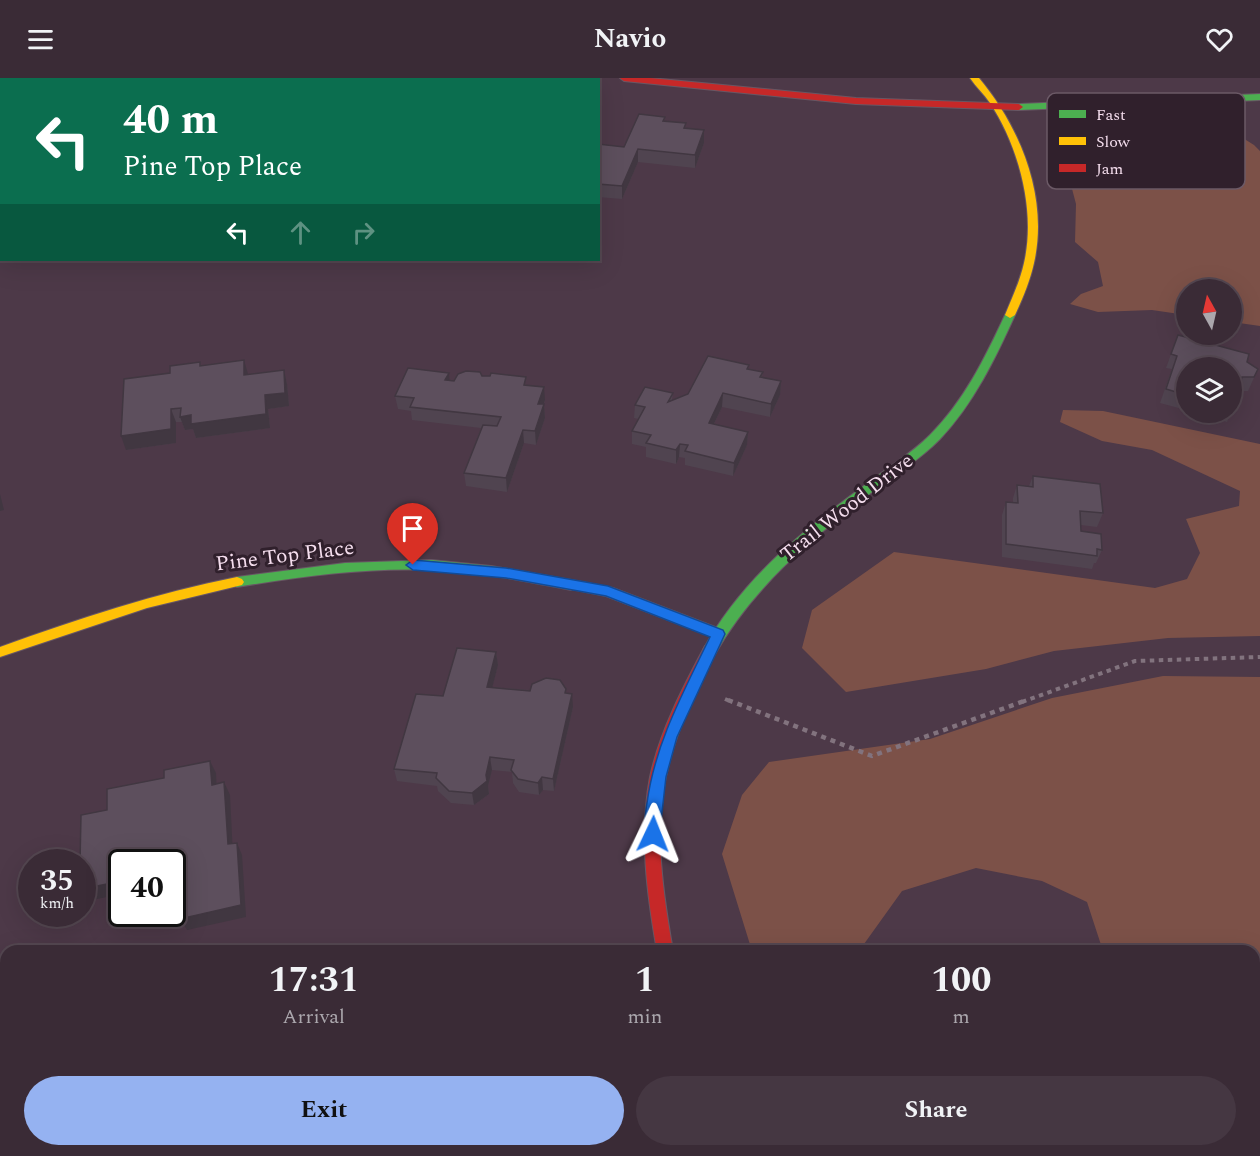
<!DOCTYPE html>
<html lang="en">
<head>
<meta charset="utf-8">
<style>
  body { margin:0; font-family:Spectral,serif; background:#453742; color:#f1f3f6; height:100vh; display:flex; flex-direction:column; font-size:22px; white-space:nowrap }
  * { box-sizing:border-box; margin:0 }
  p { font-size:20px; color:#aba7ad }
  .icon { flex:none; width:33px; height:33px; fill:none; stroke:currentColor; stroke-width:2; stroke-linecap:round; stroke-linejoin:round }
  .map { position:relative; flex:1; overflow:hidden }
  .drawer { position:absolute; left:0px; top:867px; width:1260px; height:212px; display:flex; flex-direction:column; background:#3a2b36; border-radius:18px 18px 0 0; box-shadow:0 6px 24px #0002,0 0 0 2px #544751 }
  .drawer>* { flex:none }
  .guide { position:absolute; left:0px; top:0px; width:600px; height:183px; box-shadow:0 6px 24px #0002,0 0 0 2px #544751; background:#0b6e4f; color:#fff; overflow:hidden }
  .needle { width:39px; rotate:352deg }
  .fabs { position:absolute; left:1176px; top:201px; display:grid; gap:12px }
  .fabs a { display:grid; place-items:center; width:66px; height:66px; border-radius:50%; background:#3a2b36; box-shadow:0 6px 24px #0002,0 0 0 2px #544751; font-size:30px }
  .speed { position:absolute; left:18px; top:771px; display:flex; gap:12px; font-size:30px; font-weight:700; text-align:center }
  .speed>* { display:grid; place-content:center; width:78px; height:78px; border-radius:50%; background:#3a2b36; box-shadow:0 6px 24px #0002,0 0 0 2px #544751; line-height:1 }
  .speed small { font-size:15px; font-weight:400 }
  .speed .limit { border:3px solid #111; border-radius:9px; background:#fff; color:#111 }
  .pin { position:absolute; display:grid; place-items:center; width:51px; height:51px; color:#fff; margin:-62px -26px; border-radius:50% 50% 50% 0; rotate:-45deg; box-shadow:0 0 6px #0007 }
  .pin .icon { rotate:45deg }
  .me { position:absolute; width:66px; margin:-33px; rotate:2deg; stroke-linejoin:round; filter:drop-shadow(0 0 4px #0008) }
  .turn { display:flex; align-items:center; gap:21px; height:126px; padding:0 24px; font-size:27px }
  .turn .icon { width:78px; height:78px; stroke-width:2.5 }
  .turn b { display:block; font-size:42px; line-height:51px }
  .lanes { display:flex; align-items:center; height:57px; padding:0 24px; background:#0003; justify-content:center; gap:30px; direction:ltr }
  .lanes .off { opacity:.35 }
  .eta { display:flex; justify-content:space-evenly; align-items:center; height:102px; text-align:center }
  .eta b { font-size:36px; font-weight:700; line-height:42px }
  .action { display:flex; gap:12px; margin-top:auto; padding:12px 24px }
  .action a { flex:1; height:69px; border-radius:36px; background:#95b2f1; color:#111; font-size:24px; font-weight:700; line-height:69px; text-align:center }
  .action a+a { background:#453742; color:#f1f3f6 }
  header { display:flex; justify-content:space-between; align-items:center; height:78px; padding:0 24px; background:#3a2b36; font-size:27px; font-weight:700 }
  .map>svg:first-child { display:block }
  .green { fill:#7c5148 }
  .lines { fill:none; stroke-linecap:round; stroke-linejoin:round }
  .street-casing { stroke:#685764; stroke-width:3 }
  .fast-casing { stroke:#685764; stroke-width:2 }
  .slow-casing { stroke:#685764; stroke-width:2 }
  .jam-casing { stroke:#685764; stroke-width:2 }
  .path-far2 { stroke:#82737e; stroke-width:3; stroke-dasharray:3 3; stroke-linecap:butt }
  .path-far1 { stroke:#82737e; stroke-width:4; stroke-dasharray:4.5 4.5; stroke-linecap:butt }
  .path { stroke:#82737e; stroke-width:4.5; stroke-dasharray:5 5; stroke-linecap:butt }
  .street { fill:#867582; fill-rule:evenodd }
  .fast { fill:#4caf50; fill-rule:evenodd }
  .slow { fill:#ffc107; fill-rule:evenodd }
  .jam { fill:#c62828; fill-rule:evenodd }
  .wall { fill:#504450 }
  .shaded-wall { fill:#413741 }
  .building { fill:#5d4f5d; stroke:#413741; stroke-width:1.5 }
  .route { fill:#1a73e8; stroke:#114b97; stroke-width:1.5 }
  .labels { text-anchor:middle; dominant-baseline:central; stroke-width:6; stroke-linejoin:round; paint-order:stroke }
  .street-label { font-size:21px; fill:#f5deee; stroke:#30202c }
  .key { fill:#30202c; stroke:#6b5966; stroke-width:1.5 }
  .key-label { font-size:16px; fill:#f5deee }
</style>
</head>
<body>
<header><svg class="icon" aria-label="menu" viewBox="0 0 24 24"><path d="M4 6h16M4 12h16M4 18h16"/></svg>Navio<svg class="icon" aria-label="heart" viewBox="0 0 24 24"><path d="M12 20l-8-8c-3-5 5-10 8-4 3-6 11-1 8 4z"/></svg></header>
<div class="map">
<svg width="1260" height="1078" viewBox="0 0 1260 1078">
  <rect width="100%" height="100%" fill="#4d3948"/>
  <g class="green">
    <polygon points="1114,46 1222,47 1254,67 1260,73 1260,248 1232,244 1232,212 1186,212 1186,237 1152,232 1098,234 1070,226 1081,216 1103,208 1098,184 1075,164 1076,126 1061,69 1065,61 1095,55"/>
    <polygon points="1063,332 1103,333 1260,366 1260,558 1168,560 1054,573 986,591 846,614 802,570 812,532 894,474 1155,510 1187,501 1200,475 1186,441 1239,428 1240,413 1152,372 1102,363 1060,344"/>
    <polygon points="1163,598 1260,599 1260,1078 1160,1078 1157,1073 1254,1072 1254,873 1103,873 1087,824 1042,803 976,790 902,813 859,873 752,873 722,776 742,717 769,684 930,661 1052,620"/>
  </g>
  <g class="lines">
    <g class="street-casing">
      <g id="street">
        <rect x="0" y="31" width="2" height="12"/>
        <polygon points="693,1072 738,1072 739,1078 693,1078"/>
      </g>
    </g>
    <g class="fast-casing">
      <g id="fast">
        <polygon points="1260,16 1260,22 1019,32 1015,29 1019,26"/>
        <path d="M1010 234 1015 237C995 281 974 325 940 361 920 382 895 396 872 414 811 461 754 508 715 576H705L703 572C741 502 802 453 865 407 887 390 911 376 930 357 964 323 985 280 1005 237Z"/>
        <path d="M431 482 491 488 571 502 578 507 571 512C526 503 480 494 434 492 369 489 302 498 237 509L230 504 237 499 345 485Z"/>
      </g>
    </g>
    <g class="slow-casing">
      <g id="slow">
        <path d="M970 0H979C1020 49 1049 119 1034 185 1030 203 1023 220 1015 237L1010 240 1005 237C1012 220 1020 203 1024 185 1036 133 1019 69 990 25 984 16 976 9 970 0Z"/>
        <path d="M237 499 242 501 244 504 242 507 147 530 0 579V569C78 541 156 515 237 499Z"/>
        <polygon points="571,502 613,510 723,552 725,556 723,560 718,561 606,518 566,510 564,507"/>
      </g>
    </g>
    <g class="jam-casing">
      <g id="jam">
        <polygon points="620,0 650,0 856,20 1019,26 1023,29 1019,32 856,26 624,3"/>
        <path d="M710 567 715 568 717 572C699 608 680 643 670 682 652 744 662 810 673 873H657C647 816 639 757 650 699 660 653 683 609 705 568Z"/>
      </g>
    </g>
    <g class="path-far2">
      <polyline points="474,0 490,2"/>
      <polyline points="255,2 261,0"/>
    </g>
    <g class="path-far1">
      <polyline points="725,621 732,624"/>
      <polyline points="1022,624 1135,583 1260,579"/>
    </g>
    <polyline class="path" points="728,622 872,678 1027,622"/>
    <use href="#street" class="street"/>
    <use href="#fast" class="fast"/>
    <use href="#slow" class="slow"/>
    <use href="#jam" class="jam"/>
  </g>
  <g class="wall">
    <polygon points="665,43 686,50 704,65 695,90 638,84 622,121 598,119 598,66 624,69"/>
    <polygon points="1178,257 1247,284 1258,291 1248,313 1238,313 1232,334 1232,290 1186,290 1186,332 1160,325 1172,291 1166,290"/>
    <polygon points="749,287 748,291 763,294 762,299 781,303 780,317 770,339 722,329 714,346 748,354 747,367 733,398 685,387 685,380 679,379 676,386 646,379 646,369 632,366 632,353 639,341 634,340 635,327 673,315 672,322 688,316"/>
    <polygon points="201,288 248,297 284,292 287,306 289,328 268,331 270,350 196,360 193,351 185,352 182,344 176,344 176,365 126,372"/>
    <polygon points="482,298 527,307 545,322 544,326 545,340 536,367 524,365 507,414 466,408 464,395 481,350 412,342 411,333 398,331 395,318 450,303 454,303"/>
    <polygon points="1195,334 1231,334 1227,344"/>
    <polygon points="1033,398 1103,435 1097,449 1081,447 1081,453 1102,472 1096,485 1094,485 1092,491 1002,479 1002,437 1006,424 1013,425 1013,420 1017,407 1029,408"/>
    <polygon points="496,574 498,587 492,609 566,615 573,629 554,713 543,712 539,717 519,714 513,705 512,694 492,692 488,708 489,716 474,727 451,725 438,713 437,708 397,703 394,691"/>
    <polygon points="975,1072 1119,1072 1122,1078 978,1078"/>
  </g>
  <g class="shaded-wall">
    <polygon points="704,52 704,65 695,90 695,77"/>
    <polygon points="638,71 638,84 622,121 622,108"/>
    <polygon points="244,282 248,296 248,311 244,297"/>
    <polygon points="284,292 287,306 289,328 268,331 270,350 196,360 193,351 185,352 180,339 191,337 265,317"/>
    <polygon points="449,295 450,308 445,302"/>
    <polygon points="781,303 780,317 770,339 771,326"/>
    <polygon points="544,309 545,322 539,339 538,326"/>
    <polygon points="723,315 722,329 708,358 709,345"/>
    <polygon points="544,326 545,340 536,367 535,353"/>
    <polygon points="171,331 176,344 176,365 126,372 121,358"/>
    <polygon points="523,352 524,365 507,414 506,400"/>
    <polygon points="748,354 747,367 733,398 734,385"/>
    <polygon points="680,366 679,379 676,386 676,372"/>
    <polygon points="0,416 4,432 0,433"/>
    <polygon points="496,574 498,587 489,622 487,609"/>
    <polygon points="572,616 573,629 554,713 553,701"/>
    <polygon points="490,679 492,692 488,708 489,716 474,727 472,715 486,697"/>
    <polygon points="210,683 216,695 217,719 212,707"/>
    <polygon points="542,699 543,712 539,717 538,705"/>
    <polygon points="224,704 230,717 233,778 228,766"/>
    <polygon points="237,765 242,777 246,839 187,852 180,841"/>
    <polygon points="179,797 185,809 172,812 172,799"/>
    <polygon points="122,803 122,816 87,823 82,816 82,811"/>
  </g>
  <g class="building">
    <polygon points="639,36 665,39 663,43 686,45 684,50 704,52 695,77 638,71 622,108 598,106 598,66 624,69"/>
    <polygon points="1178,257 1249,276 1247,284 1258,291 1254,299 1242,299 1233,330 1232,330 1232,290 1186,290 1186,317 1166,311 1177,278 1171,276"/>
    <polygon points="708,278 749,287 747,291 763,294 760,299 781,303 771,326 723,315 709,345 748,354 734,385 685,373 688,367 680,366 676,372 646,365 651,357 632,353 645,329 635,327 645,309 673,315 668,324 688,316"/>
    <polygon points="244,282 244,297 284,292 285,315 265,317 266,336 191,346 191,337 180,339 181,330 171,331 171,351 121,358 124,301 170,295 170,288 200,284 200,288"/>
    <polygon points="408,290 449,295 445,302 454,303 458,296 466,293 480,294 482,298 490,298 491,295 526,299 524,307 544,309 538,326 544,326 535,353 523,352 506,400 464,395 483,347 497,348 501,339 410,329 414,320 395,318"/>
    <polygon points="1033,398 1100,406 1103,435 1080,433 1081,453 1101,456 1102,472 1097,471 1097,478 1006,466 1006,424 1018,425 1017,407 1033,409"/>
    <polygon points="457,570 496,574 487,609 530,613 532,606 546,600 560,602 566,611 565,615 572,616 553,701 542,699 538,705 518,701 511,692 514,682 490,679 486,697 487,703 472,715 449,713 436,700 437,695 394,691 416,616 443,618"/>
    <polygon points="210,683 212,707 224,704 228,766 237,765 241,827 180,841 179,797 172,799 172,784 122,784 122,803 82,811 82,784 80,784 81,737 107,732 107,711 164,700 164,692"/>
    <polygon points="991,1072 1119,1072 1122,1078 994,1078"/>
  </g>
  <path class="route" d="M413 482 506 490 608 508 723 552 725 556 677 659 666 699 659 761 653 763 648 761C643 751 645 736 647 725 655 665 684 613 710 559L606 518 506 500 413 492 406 487Z"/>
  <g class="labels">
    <g class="street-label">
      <text transform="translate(847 430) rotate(-38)">Trail Wood Drive</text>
      <text transform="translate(285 478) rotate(-7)">Pine Top Place</text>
    </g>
  </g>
  <rect x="1047" y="15" width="198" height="96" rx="9" class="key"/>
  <rect x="1059" y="32" width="27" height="8" fill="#4caf50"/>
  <rect x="1059" y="59" width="27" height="8" fill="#ffc107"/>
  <rect x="1059" y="86" width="27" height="8" fill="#c62828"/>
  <g class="key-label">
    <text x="1096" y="42">Fast</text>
    <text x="1096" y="69">Slow</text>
    <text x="1096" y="96">Jam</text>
  </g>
</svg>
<div class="fabs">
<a><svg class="needle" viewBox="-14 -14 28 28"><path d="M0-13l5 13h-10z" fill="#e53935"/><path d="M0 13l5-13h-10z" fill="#aba7ad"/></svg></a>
<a><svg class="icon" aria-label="layers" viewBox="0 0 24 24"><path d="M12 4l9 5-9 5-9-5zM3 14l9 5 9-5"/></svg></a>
</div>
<div class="speed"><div>35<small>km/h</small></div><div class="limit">40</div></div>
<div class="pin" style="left:413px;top:487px;background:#d93025"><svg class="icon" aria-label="arrive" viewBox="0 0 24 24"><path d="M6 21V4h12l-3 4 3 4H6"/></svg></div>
<svg class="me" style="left:653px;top:756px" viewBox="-20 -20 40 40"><path d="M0-17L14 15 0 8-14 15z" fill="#1a73e8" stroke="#fff" stroke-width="4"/></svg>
<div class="guide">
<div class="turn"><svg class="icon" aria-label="left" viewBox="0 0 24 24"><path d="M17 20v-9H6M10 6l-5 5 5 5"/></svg><div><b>40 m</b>Pine Top Place</div></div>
<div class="lanes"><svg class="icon" aria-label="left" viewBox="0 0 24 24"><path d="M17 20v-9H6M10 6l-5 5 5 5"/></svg><svg class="icon off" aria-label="ahead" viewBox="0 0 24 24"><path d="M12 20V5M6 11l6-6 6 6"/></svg><svg class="icon off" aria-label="right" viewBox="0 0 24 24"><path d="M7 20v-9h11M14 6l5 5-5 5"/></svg></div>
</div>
<section class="drawer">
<div class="eta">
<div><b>17:31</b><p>Arrival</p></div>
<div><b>1</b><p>min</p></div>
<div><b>100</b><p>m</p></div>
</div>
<div class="action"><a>Exit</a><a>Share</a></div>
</section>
</div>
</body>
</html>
